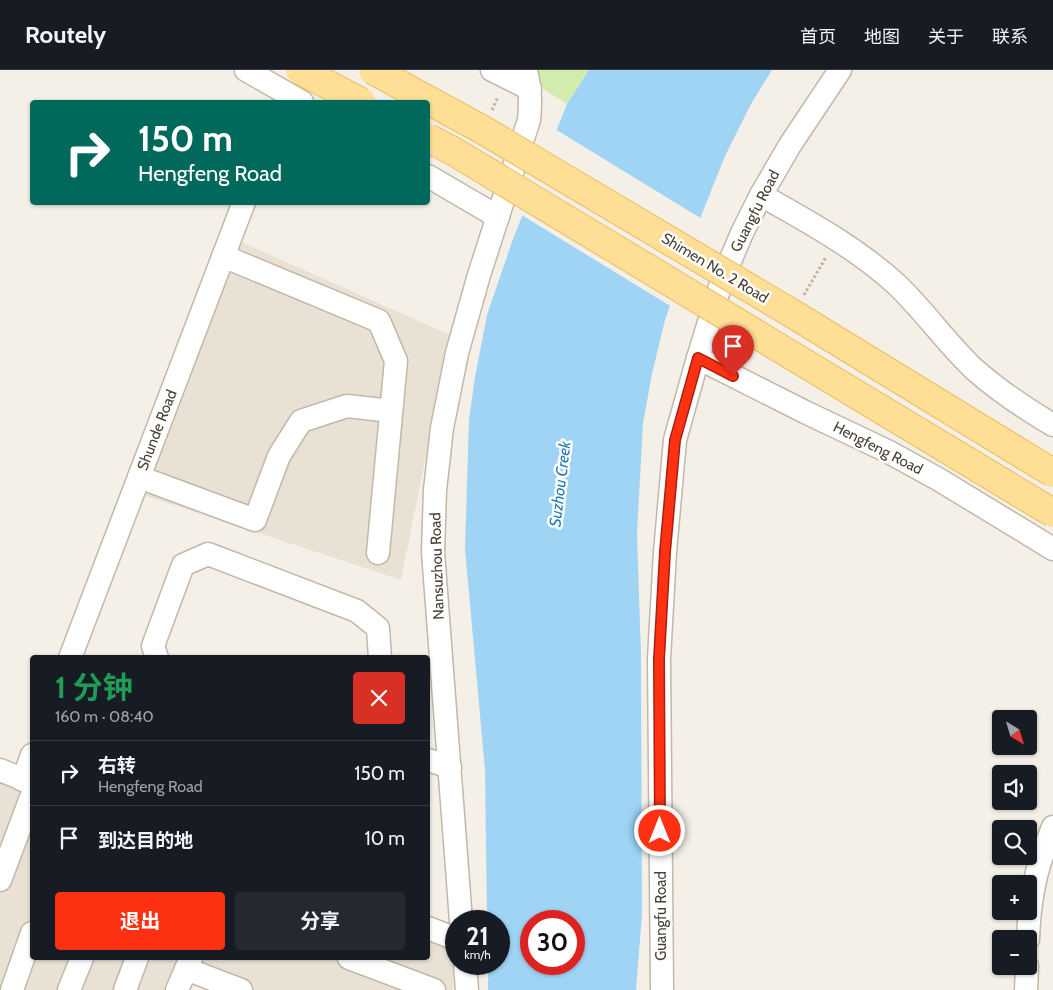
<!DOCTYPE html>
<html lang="zh">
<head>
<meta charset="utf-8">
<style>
  body { margin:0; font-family:Cabin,"Noto Sans SC",sans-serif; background:#242831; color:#f1f3f6; height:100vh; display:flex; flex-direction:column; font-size:19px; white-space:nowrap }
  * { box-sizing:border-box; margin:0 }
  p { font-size:16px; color:#9ea1a6 }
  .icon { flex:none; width:28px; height:28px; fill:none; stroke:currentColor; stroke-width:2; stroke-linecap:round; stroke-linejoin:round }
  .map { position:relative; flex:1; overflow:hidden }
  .side { position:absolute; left:30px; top:585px; width:400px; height:305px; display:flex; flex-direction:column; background:#171b24; border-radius:5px; box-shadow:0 1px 4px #0004 }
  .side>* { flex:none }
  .guide { position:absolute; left:30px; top:30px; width:400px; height:105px; border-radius:5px; box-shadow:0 1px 4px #0004; background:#00695c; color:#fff; overflow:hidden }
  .needle { width:32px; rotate:142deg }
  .fabs { position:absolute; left:992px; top:640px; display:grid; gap:10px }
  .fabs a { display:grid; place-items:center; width:45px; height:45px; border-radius:5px; background:#171b24; box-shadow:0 1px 4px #0004; font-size:25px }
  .speed { position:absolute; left:445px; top:840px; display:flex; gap:10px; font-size:25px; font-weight:700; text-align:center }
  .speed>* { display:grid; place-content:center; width:65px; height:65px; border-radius:50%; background:#171b24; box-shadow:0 1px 4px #0004; line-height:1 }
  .speed small { font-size:12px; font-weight:400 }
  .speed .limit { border:8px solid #d22; background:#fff; color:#111 }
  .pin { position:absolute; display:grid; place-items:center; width:42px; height:42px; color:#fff; margin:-51px -21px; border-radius:50% 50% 50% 0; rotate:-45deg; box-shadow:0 0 5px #0007 }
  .pin .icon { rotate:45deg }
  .me { position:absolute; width:55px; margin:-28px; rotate:0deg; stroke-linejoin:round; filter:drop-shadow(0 0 4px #0008) }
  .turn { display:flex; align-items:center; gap:18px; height:105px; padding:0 25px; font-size:22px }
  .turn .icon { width:65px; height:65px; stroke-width:2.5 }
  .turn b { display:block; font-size:35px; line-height:42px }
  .round { display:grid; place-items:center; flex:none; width:52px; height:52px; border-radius:5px; background:#242831 }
  .headline { display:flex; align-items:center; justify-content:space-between; height:85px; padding:0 25px }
  h1 { font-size:30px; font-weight:700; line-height:38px; color:#1e9e55 }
  .action { display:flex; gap:10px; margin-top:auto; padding:10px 25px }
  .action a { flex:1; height:58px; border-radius:5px; background:#ff3113; color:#fff; font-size:20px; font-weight:700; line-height:58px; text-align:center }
  .action a+a { background:#242831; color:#f1f3f6 }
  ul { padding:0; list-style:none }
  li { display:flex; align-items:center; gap:15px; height:65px; padding:0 25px; border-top:1px solid #363941 }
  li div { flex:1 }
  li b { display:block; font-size:19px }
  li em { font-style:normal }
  header { display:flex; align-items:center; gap:30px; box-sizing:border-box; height:70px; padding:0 25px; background:#171b24; border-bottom:1px solid #363941 }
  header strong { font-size:24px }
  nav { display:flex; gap:28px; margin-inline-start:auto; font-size:18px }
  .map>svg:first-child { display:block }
  .residential { fill:#e9e2d4 }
  .green { fill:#d1ecad }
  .water { fill:#9fd4f5; fill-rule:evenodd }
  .pier { fill:#f4f0e7 }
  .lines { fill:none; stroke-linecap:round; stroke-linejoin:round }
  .minor-casing { stroke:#c1b8a9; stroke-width:25 }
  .path { stroke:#c3b399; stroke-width:3; stroke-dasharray:2.5 2.5; stroke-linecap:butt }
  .minor { stroke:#fff; stroke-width:22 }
  .major-bridge-casing { stroke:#ecbe5d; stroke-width:30; stroke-linecap:butt }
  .major-bridge { stroke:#ffde95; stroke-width:28 }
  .route-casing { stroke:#a6200c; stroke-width:12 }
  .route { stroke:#ff3113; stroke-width:9 }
  .labels { text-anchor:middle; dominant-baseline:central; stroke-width:5; stroke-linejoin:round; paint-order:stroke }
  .street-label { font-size:15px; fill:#484035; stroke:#fff }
  .water-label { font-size:16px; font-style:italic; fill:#257ab3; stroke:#fff }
</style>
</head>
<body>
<header>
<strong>Routely</strong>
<nav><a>首页</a><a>地图</a><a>关于</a><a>联系</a></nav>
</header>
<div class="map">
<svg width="1053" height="920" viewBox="0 0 1053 920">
  <rect width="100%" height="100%" fill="#f4f0e7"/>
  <g class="residential">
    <polygon points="230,167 450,265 401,510 134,422"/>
    <polygon points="0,709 32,721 32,888 428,888 428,870 454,880 453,920 226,920 189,907 184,920 0,920"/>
  </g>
  <polygon class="green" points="534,0 589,0 567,34 545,20 538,12"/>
  <path class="water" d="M589 0H772L751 34 725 86 701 146 665 250 652 304 643 353 637 464 641 585 642 844 636 920H488V894H499V851H487L485 700 465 479 469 349 475 307 487 245 513 169 567 34ZM531 851H574V894H531Z"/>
  <polygon class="pier" points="555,59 702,149 672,237 520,144"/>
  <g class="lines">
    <g class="minor-casing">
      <g id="minor">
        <polyline points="246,0 302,32"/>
        <polyline points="492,0 530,19"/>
        <polyline points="428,106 498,147"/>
        <path d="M761 125C807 151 855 177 895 213 924 240 946 273 975 300 999 321 1026 339 1053 355"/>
        <polyline points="223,186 379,251 396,291 378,483"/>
        <polyline points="698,288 805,342 887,381 938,409 1053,479"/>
        <polyline points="139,407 255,450 279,386 301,351 347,336 391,341"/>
        <polyline points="70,588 244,132"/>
        <polyline points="157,588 153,576 183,495 208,484 357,541 378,558 380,588"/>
        <polyline points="428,690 450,697"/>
        <polyline points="0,700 32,713"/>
        <polyline points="23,710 32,685"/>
        <polyline points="0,810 32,725"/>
        <path d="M461 851 433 482 435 420 442 358 457 283 479 205 529 50C531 30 530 19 526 0"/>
        <polyline points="428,858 456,869"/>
        <path d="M1028 869C1029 840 1033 810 1043 783 1046 774 1050 765 1053 757"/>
        <polyline points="349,888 434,920"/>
        <polyline points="465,894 467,920"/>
        <polyline points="186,899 241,920"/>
        <polyline points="12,920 32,863"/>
        <polyline points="69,920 82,888"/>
        <polyline points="125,920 137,888"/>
        <polyline points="177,920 191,888"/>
        <polyline points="662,920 659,589 665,482 675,370 698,288 722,210 742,163 761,125 790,75 840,0"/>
        <polyline points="1026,920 1027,896"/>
      </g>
    </g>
    <g class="path">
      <polyline points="492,40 498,27"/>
      <polyline points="804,225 826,187"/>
    </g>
    <use href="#minor" class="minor"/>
    <g class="major-bridge-casing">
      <g id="major-bridge">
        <polyline points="300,0 361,32"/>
        <polyline points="373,0 483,60 793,244 1053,403"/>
        <polyline points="428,68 453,81 1053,443"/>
      </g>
    </g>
    <use href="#major-bridge" class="major-bridge"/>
  </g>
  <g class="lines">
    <g class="route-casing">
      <polyline id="route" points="660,761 659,589 665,482 675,370 698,288 733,306"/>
    </g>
    <use href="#route" class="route"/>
  </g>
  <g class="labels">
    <g class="street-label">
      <text transform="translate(755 141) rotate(-63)">Guangfu Road</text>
      <text transform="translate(715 198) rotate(31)">Shimen No. 2 Road</text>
      <text transform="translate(157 360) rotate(-69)">Shunde Road</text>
      <text transform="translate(878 378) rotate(27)">Hengfeng Road</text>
      <text transform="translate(437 496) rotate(-92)">Nansuzhou Road</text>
      <text transform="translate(661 846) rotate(-90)">Guangfu Road</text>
    </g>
    <g class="water-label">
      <text transform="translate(560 414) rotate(-83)">Suzhou Creek</text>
    </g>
  </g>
</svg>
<div class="fabs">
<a><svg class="needle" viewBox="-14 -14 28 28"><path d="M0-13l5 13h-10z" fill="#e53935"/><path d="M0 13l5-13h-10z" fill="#9ea1a6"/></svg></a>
<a><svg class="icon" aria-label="sound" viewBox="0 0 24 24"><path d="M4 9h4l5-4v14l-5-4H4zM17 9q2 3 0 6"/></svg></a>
<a><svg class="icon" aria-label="search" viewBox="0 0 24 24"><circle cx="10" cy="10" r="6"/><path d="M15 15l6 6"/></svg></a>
<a>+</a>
<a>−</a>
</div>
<div class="speed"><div>21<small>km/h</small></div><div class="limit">30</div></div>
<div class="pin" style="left:733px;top:306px;background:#d93025"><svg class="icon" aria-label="arrive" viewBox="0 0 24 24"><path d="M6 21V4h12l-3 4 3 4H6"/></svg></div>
<svg class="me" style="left:660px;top:761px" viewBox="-20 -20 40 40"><circle r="17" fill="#ff3113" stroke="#fff" stroke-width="3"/><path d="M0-11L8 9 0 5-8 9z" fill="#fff"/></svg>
<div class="guide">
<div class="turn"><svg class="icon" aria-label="right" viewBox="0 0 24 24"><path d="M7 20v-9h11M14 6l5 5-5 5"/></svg><div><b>150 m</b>Hengfeng Road</div></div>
</div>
<section class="side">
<div class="headline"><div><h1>1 分钟</h1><p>160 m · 08:40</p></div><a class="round" style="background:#d93025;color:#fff"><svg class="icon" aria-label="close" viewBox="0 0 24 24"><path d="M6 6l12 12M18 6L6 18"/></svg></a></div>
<ul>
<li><svg class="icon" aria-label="right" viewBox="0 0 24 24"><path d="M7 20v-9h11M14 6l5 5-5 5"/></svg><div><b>右转</b><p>Hengfeng Road</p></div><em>150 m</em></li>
<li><svg class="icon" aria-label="arrive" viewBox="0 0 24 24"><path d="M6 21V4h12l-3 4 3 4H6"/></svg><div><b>到达目的地</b></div><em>10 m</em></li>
</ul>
<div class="action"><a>退出</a><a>分享</a></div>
</section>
</div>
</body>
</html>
